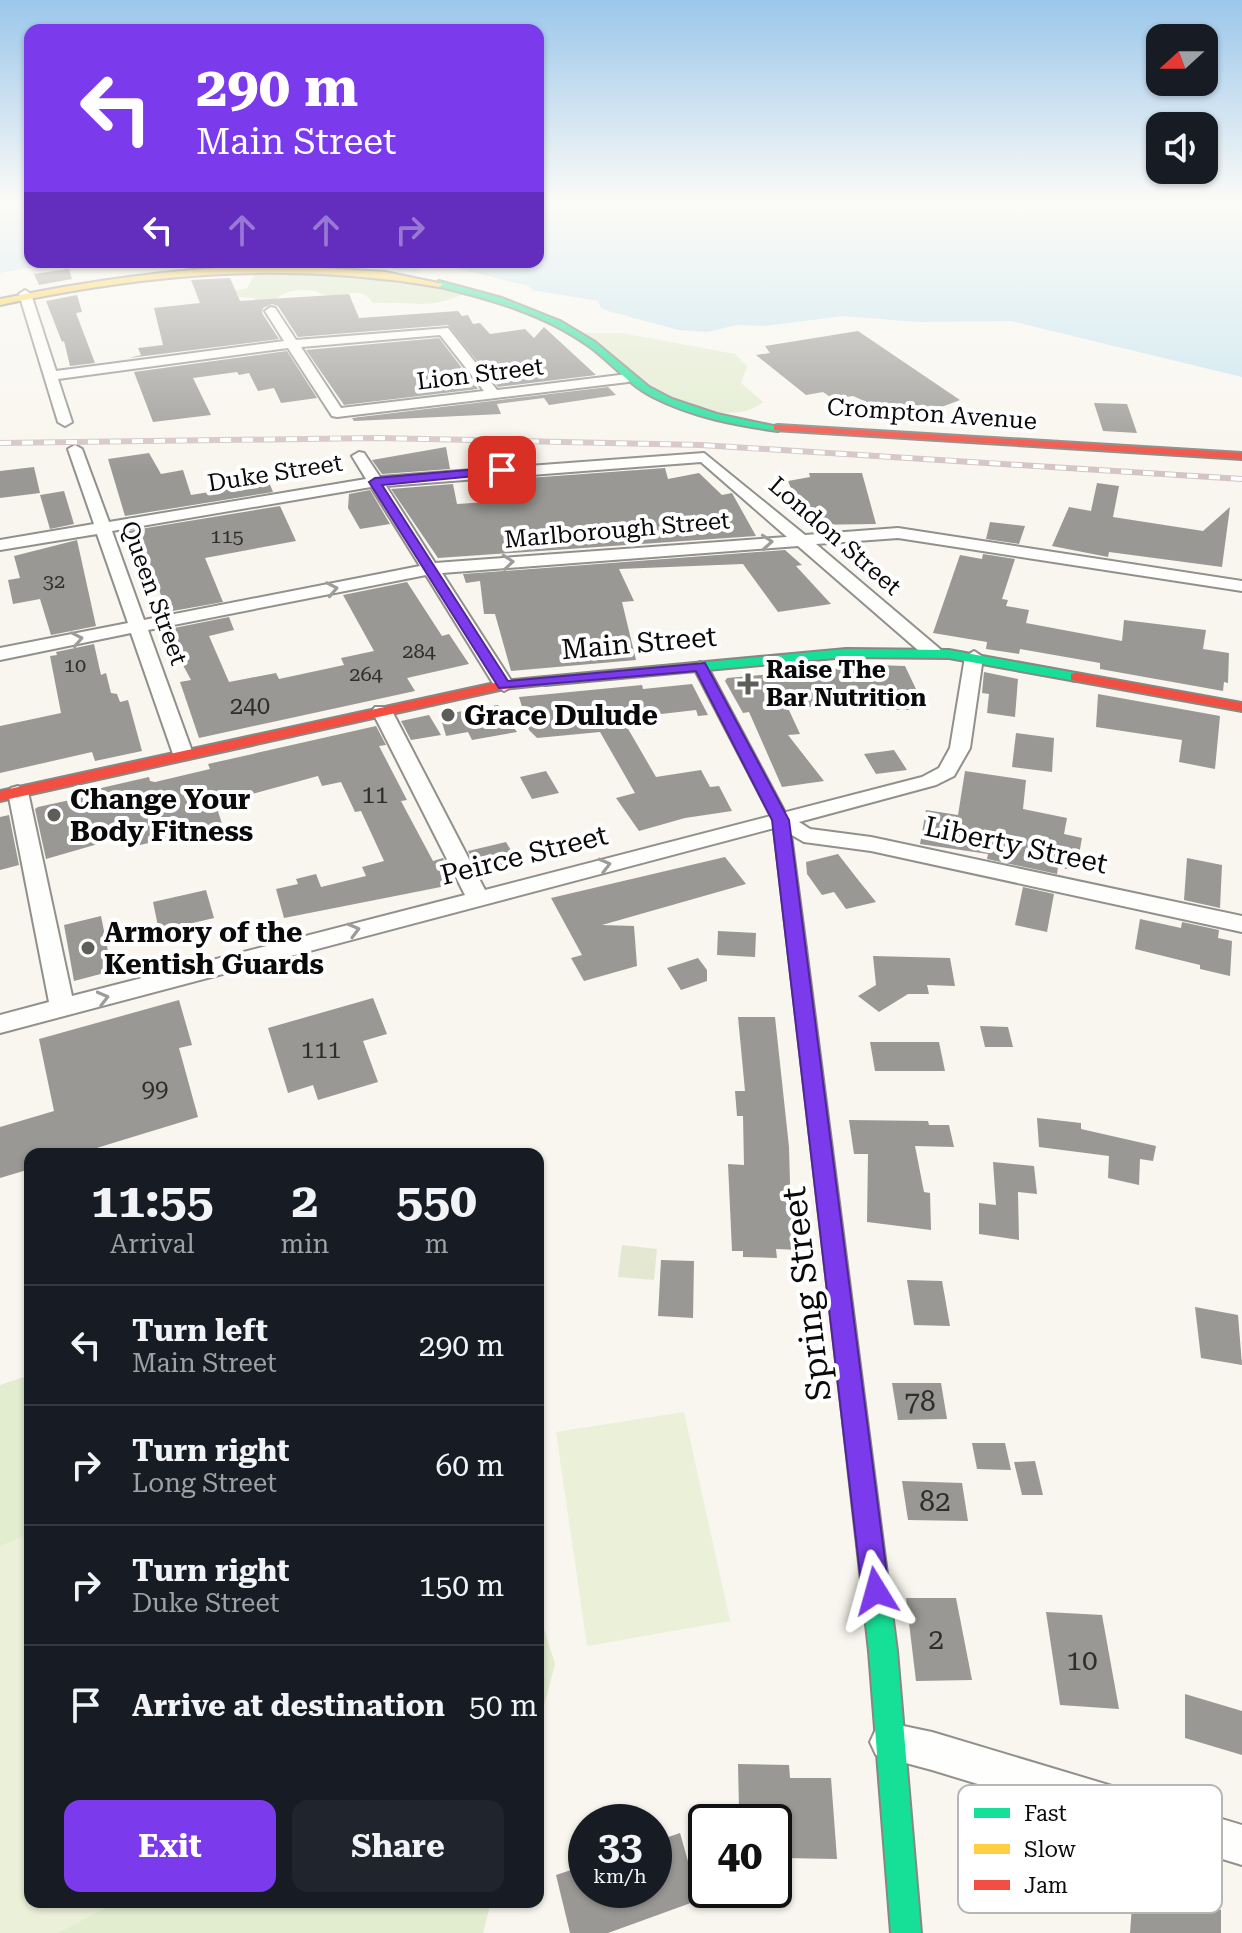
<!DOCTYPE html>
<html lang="en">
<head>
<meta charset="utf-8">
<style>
  body { margin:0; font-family:"Roboto Serif",serif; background:#20242c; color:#f1f3f6; height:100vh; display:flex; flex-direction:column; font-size:30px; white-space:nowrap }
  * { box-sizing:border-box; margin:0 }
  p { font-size:26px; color:#9ea1a6 }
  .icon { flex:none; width:44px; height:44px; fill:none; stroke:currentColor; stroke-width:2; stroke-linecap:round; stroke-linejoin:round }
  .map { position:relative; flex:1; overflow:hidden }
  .panel { position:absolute; left:24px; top:1148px; width:520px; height:760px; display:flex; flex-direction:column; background:#171b24; border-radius:16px; box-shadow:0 2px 6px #0004 }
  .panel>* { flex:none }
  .top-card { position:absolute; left:24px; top:24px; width:520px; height:244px; border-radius:16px; box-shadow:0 2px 6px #0004; background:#7c3aed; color:#fff; overflow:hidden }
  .needle { width:52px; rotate:249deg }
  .fabs { position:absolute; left:1146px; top:24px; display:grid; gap:16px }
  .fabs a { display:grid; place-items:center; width:72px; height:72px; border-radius:16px; background:#171b24; box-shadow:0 2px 6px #0004; font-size:40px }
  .speed { position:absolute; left:568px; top:1804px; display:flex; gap:16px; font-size:40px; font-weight:700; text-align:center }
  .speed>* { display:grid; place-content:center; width:104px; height:104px; border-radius:50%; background:#171b24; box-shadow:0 2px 6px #0004; line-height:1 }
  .speed small { font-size:20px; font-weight:400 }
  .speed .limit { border:4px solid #111; border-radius:12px; background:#fff; color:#111 }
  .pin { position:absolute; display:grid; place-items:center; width:68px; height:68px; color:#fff; margin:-34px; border-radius:16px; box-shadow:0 4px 12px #0006 }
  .me { position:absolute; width:88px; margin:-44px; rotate:352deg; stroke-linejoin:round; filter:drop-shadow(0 0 6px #0008) }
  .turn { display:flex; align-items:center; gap:28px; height:168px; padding:0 40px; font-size:36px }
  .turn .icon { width:104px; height:104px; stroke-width:2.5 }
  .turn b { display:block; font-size:56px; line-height:68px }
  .lanes { display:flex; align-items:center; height:76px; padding:0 40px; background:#0003; justify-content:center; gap:40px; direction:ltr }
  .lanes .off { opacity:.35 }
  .eta { display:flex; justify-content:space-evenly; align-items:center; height:136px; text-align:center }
  .eta b { font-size:48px; font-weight:700; line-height:56px }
  .action { display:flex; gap:16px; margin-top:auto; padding:16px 40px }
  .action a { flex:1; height:92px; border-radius:16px; background:#7c3aed; color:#fff; font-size:32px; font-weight:700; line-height:92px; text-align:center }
  .action a+a { background:#20242c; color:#f1f3f6 }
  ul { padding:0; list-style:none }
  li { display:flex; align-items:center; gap:24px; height:120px; padding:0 40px; border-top:2px solid #363941 }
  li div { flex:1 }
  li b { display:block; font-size:30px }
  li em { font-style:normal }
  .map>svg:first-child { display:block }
  .green { fill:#e2eccf }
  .forest { fill:#d3e3be }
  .cemetery { fill:#e4e8d3 }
  .pitch { fill:#ebf0d9 }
  .water { fill:#c7e4ef }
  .building { fill:#9a9894 }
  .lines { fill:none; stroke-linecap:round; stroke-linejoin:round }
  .street-casing { stroke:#91908d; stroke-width:4 }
  .fast-casing { stroke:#888783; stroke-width:4 }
  .slow-casing { stroke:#888783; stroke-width:4 }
  .jam-casing { stroke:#888783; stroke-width:4 }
  .street { fill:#fefefc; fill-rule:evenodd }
  .fast { fill:#16e098; fill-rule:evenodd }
  .slow { fill:#ffcf43; fill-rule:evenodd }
  .jam { fill:#f24e42; fill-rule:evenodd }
  .rail-casing { stroke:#d4c5c5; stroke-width:6 }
  .rail { stroke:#fff; stroke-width:4; stroke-dasharray:11; stroke-linecap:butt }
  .oneway { stroke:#9c9c9b }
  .route { fill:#7c3aed; stroke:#51269a; stroke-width:2 }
  .poi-dot { fill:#5d5d5a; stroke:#fff; stroke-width:3 }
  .labels { text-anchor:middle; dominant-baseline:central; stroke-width:8; stroke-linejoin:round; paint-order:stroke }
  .far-number-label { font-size:20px; fill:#2e2e2c }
  .far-street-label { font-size:24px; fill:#0a0a0a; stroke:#fff }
  .far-poi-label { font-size:24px; font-weight:bold; fill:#0a0a0a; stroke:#fff; text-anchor:start }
  .number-label { font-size:24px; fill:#2e2e2c }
  .street-label { font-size:28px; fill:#0a0a0a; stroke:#fff }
  .poi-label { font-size:28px; font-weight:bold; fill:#0a0a0a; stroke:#fff; text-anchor:start }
  .near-number-label { font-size:28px; fill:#2e2e2c }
  .near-street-label { font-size:34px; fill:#0a0a0a; stroke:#fff }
  .key { fill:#fff; stroke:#b6b6b6; stroke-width:2 }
  .key-label { font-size:22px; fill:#0a0a0a }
</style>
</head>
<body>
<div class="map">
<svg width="1242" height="1933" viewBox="0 0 1242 1933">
  <rect width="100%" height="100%" fill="#f8f6ee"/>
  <g class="green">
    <path d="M584 333H622L735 354 747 366 741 383 763 402C733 427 677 404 646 386 624 372 604 350 584 333Z"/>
    <polygon points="30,1375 30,1902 491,1902 483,1933 0,1933 0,1385"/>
    <polygon points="538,1609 555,1664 538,1728"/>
  </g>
  <path class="forest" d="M257 271 385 276 468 292C428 311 414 301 373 303 360 284 345 298 326 295 322 295 319 292 314 291 296 287 279 293 268 307H259L254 298 210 295 247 288Z"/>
  <polygon class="cemetery" points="622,1245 657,1249 654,1280 618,1277"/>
  <g class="pitch">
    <polygon points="684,1412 730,1621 587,1646 556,1432"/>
    <polygon points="30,1533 30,1902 117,1902 58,1933 0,1933 0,1546"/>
  </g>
  <g class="water">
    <polygon points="0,201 30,201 30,262 62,262 0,273"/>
    <polygon points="538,201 1242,201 1242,377 1011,321 918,322 843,316 765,326 737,325 707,332 679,330 608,311 601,308 598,301 532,290 529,286 455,268 423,267 416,272 392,269 395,262 538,262"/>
  </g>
  <g class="building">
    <polygon points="69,269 72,279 39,285 34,274"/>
    <polygon points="230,278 240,301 349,294 359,318 458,311 462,316 468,315 473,324 480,323 490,334 525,329 534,338 544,327 596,375 498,387 448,325 298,337 278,306 272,304 263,308 262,313 279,339 129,358 141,355 138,348 163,345 154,308 200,303 191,280"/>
    <polygon points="77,295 82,312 76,313 95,363 70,366 64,341 62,342 46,301"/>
    <polygon points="858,331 960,400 907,420 853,396 833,399 823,392 806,395 756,355 770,353 765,346"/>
    <polygon points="439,338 478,389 344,405 306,350"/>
    <polygon points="287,351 317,398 281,403 274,388 258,391 249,373 239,375 237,372 193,378 211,415 153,422 134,372"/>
    <polygon points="608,387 616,395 549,405 544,398 497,404 501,414 354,421 352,418"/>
    <polygon points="1094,403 1127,404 1137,433 1103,431"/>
    <polygon points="496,444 528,445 524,463 498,465"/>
    <polygon points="446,447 450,469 382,474 372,460"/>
    <polygon points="149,453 161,474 183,470 191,495 240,487 237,480 266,475 273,492 125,516 108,459"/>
    <polygon points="34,467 40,493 0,498 0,471"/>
    <polygon points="665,468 668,479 699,473 722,495 732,493 756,536 438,558 391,489 453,484 457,504 503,501 500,480"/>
    <polygon points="809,473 862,473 876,524 806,525 788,481 810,477"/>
    <polygon points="1097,483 1119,486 1113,517 1203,531 1230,507 1222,567 1109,552 1108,557 1052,546 1069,507 1091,511"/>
    <polygon points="370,490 390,524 360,529 348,508 349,494"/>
    <polygon points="64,491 74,524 50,529 40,495"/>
    <polygon points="280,506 296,541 205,558 223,602 167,612 152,570 142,572 128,531"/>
    <polygon points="990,522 1025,526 1019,544 986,539"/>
    <polygon points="77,540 96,626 51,635 40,599 13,604 8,580 20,578 14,556"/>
    <polygon points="785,550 802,565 796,566 831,604 778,612 743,564 619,569 634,601 622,602 636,660 511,671 495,614 484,614 480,581 466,583 463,574"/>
    <polygon points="983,554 1015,559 1002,599 1008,600 1006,606 1029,610 1026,623 1122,641 1124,620 1206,630 1203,649 1229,653 1228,683 1224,682 1223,691 1100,669 1100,663 1020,649 1019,654 986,649 987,642 933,633 960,555 982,559"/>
    <polygon points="407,582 442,636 449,634 469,664 407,678 415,691 199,738 180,682 191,680 164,630 229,617 234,630 209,636 229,682 276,673 279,679 344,665 341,658 374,651 343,595"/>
    <polygon points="94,644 101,675 106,673 111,693 117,694 120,702 128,700 142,751 95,761 92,752 0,773 0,726 61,713 50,656 57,655 56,652"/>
    <polygon points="874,665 905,666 926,710 896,710 894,707 862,709 850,704 788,708 800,734 788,735 824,781 782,787 749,712 743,713 725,681 727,678"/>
    <polygon points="984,672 1018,679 1015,717 987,713 989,694 982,693"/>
    <polygon points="692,684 708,715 698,716 696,710 635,717 639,726 627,727 656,777 701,770 710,787 719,786 732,811 685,818 639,831 616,798 635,793 600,732 537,738 529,730 519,697 642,685 643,689"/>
    <polygon points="1098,694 1220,716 1215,769 1179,762 1182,740 1096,727"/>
    <polygon points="498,705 517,732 472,740 468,732 446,736 440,715"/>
    <polygon points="429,715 441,735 411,740 401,721"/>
    <polygon points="376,726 386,745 379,746 407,800 401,801 433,861 443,858 456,884 284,918 276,889 298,884 296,879 316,874 321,887 366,876 362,867 384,861 361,811 355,812 341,782 322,786 318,776 219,803 216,805 224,830 193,837 192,833 140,845 136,833 46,859 35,809 38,807 102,793 101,788 149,777 150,781 155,782 210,769 208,764"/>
    <polygon points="1016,733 1054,738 1052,772 1012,767"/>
    <polygon points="894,750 907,770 876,774 864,754"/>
    <polygon points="546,771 559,793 532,799 520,777"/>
    <polygon points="965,771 1026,780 1023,809 1067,818 1064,834 1082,838 1076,871 1058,867 1057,874 987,859 988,854 920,844 926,810 958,815"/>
    <polygon points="9,815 19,865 0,870 0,817"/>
    <polygon points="506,842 521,867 482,877 468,851"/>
    <polygon points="838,854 859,881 876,902 846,909 834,892 822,895 807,874 806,862"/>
    <polygon points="725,857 746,884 602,925 634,926 637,966 584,981 571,958 582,955 551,898"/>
    <polygon points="1187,858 1222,865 1220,908 1184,900"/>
    <polygon points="1023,887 1054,894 1047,932 1015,925"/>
    <polygon points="206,890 214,918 159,931 153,902"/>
    <polygon points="101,916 112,971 74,981 64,925"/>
    <polygon points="1140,919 1181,928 1182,922 1219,930 1218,938 1232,941 1230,976 1200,969 1200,965 1135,949"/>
    <polygon points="718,931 756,933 755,957 717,955"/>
    <polygon points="873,956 950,958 955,986 927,985 929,994 908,994 879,1012 858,996 876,985"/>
    <polygon points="698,958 707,970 707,981 681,990 667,968"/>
    <polygon points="373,998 387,1034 363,1041 378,1082 318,1100 313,1085 288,1093 268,1028"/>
    <polygon points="179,1000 192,1045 179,1048 198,1117 77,1154 30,1154 30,1169 0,1178 0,1127 54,1111 39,1039"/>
    <polygon points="738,1017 775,1017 789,1147 791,1218 796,1218 799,1250 776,1249 777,1258 743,1257 743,1251 732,1251 728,1164 744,1165 743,1116 737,1116 735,1091 745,1091"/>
    <polygon points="980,1026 1008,1027 1013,1047 985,1047"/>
    <polygon points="870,1042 939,1042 945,1071 875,1071"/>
    <polygon points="1037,1118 1081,1123 1081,1129 1156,1146 1153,1161 1140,1159 1139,1185 1108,1178 1109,1156 1039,1147"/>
    <polygon points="849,1120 928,1121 929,1125 949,1125 954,1147 915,1146 924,1192 930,1193 931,1230 867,1222 868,1154 854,1154"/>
    <polygon points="993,1162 1034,1166 1037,1194 1018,1192 1019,1240 979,1234 979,1203 996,1205"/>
    <polygon points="661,1260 694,1261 693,1318 658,1316"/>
    <polygon points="907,1280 942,1281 950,1326 914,1325"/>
    <polygon points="1195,1307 1238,1315 1242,1365 1201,1358"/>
    <polygon points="892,1383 941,1383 947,1419 898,1420"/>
    <polygon points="972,1443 1005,1443 1011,1470 977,1469"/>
    <polygon points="1035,1461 1043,1495 1022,1495 1014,1462"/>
    <polygon points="902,1481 962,1483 968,1521 908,1520"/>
    <polygon points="906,1598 956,1598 972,1680 916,1681"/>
    <polygon points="1046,1612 1102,1615 1119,1709 1060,1705"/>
    <polygon points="1185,1694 1242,1711 1242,1755 1185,1738"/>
    <polygon points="738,1764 789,1765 790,1778 831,1778 837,1859 784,1858 782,1811 739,1809"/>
    <polygon points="680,1833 699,1900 608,1933 570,1933 556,1875 586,1865 586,1890 654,1890 654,1842"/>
    <polygon points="1134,1878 1221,1910 1221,1933 1130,1933"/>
  </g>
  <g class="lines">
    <g class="street-casing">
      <g id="street">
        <path d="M25 290 31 294 56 371 284 341 265 311 271 307 275 308 296 340 448 328 497 390 628 374 635 378 628 382 337 417 332 416 288 348 58 379 72 422 65 426 58 422 19 294ZM440 335 484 391 341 408 301 347Z"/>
        <path d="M75 445 82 449 109 522 366 479 352 456 359 452 364 453 380 477 704 453 805 535 898 528 1242 581V591L898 538 816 544 940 649 942 653 940 657H926L798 546 442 573 514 685 504 691 494 685 426 575 148 630 193 754 183 760 173 754 131 633 0 660V648L128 623 97 534 0 550V540L94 524 68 449ZM701 462 787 537 435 563 386 486ZM371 487 420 566 144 620 112 531Z"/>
        <polygon points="974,651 983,657 970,748 954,776 936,785 799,822 810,829 871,837 1242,916 1242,932 871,851 804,842 778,827 0,1033 0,1015 49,1002 8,792 11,788 18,786 28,792 72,996 465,895 372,711 375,707 389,707 392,711 485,890 922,777 939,768 950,748 965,657"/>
        <polygon points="889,1723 932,1732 1242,1825 1242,1865 932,1770 876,1755 870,1742 876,1729"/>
      </g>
    </g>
    <g class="fast-casing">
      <g id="fast">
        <path d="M439 281 502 298 560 321 595 342 649 387 672 399 717 414 783 428 778 431C735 425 692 417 653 397 629 385 612 363 590 347 545 314 490 299 436 286Z"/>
        <polygon points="846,649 949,650 1076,673 1083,677 1076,681 949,658 846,657 545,685 538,681 545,677"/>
        <polygon points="853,1393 861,1396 865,1404 897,1651 921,1933 891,1933 869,1651 841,1404 845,1396"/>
      </g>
    </g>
    <g class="slow-casing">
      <g id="slow">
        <path d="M274 265 385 272 443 284 439 287C287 261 150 273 0 305V299C91 280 181 268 274 265Z"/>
        <polygon points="700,662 707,666 789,820 806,948 803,952 797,954 788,948 773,820 693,666"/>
      </g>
    </g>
    <g class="jam-casing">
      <g id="jam">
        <polygon points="778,425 1242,453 1242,459 774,430 774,426"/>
        <polygon points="1076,673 1242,703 1242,711 1071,680 1071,674"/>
        <polygon points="545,677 550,678 550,684 504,689 0,801 0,791 504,681"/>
        <polygon points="797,942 806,948 865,1404 861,1412 853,1415 845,1412 841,1404 788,948"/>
      </g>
    </g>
    <use href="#street" class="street"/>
    <use href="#fast" class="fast"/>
    <use href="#slow" class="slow"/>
    <use href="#jam" class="jam"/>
    <g class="rail-casing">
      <polyline id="rail" points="0,443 377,438 701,445 1242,479"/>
    </g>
    <use href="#rail" class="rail"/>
  </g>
  <defs><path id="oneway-chevron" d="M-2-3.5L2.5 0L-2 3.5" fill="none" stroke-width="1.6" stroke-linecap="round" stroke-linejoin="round" transform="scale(2)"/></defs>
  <g class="oneway">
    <use href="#oneway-chevron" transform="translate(767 542) rotate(-4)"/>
    <use href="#oneway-chevron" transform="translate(508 562) rotate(-5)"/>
    <use href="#oneway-chevron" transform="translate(332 589) rotate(-11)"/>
    <use href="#oneway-chevron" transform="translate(77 639) rotate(-11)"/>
    <use href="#oneway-chevron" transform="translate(605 865) rotate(-14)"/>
    <use href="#oneway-chevron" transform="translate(354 930) rotate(-15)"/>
    <use href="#oneway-chevron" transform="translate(103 998) rotate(-14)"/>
  </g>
  <linearGradient id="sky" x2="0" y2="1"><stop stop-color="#9bc7eb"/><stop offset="0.43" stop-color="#fcfbf7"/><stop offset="1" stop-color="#fcfbf7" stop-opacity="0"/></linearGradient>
  <rect width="1242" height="472" fill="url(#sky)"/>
  <polygon class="route" points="502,467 508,470 506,473 382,485 508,681 705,663 789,820 889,1591 885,1600 876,1604 866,1600 862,1591 772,820 696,671 499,688 369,482 375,478"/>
  <g class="poi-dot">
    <path d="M744 672h8v8h8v8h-8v8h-8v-8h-8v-8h8z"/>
    <circle cx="448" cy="715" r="8"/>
    <circle cx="54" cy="815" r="8"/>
    <circle cx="88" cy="948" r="8"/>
  </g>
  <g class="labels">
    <g class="far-number-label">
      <text x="227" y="536">115</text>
      <text x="54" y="581">32</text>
      <text x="419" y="651">284</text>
      <text x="75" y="665">10</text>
      <text x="366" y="674">264</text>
    </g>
    <g class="far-street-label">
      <text transform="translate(480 374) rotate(-7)">Lion Street</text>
      <text transform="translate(932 414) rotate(4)">Crompton Avenue</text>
      <text transform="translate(275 473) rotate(-9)">Duke Street</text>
      <text transform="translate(617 530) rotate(-5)">Marlborough Street</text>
      <text transform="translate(835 536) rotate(41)">London Street</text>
      <text transform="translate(154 593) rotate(70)">Queen Street</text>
    </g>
    <g class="far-poi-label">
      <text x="766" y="670">Raise The<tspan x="766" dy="28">Bar Nutrition</tspan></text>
    </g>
    <g class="number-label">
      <text x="250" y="706">240</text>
      <text x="375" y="795">11</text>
      <text x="321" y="1050">111</text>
      <text x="155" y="1089">99</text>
    </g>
    <g class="street-label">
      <text transform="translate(639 643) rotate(-5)">Main Street</text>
      <text transform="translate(1016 845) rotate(12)">Liberty Street</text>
      <text transform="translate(524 855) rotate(-14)">Peirce Street</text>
    </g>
    <g class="poi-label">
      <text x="464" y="715">Grace Dulude</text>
      <text x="70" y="799">Change Your<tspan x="70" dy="32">Body Fitness</tspan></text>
      <text x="104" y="932">Armory of the<tspan x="104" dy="32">Kentish Guards</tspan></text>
    </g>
    <g class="near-number-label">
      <text x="920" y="1401">78</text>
      <text x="935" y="1501">82</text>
      <text x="936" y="1639">2</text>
      <text x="1082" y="1660">10</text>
    </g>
    <g class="near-street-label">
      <text transform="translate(806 1294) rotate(-97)">Spring Street</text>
    </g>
  </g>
  <rect x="958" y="1785" width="264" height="128" rx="12" class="key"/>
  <rect x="974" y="1808" width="36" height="10" fill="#16e098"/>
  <rect x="974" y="1844" width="36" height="10" fill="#ffcf43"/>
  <rect x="974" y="1880" width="36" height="10" fill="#f24e42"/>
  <g class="key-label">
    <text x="1024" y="1821">Fast</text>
    <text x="1024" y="1857">Slow</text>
    <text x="1024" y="1893">Jam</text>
  </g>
</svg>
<div class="fabs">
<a><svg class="needle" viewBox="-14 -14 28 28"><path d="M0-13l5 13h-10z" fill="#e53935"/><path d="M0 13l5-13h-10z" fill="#9ea1a6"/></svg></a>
<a><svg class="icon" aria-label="sound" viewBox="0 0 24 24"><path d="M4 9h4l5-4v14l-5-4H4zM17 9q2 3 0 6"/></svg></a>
</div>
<div class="speed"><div>33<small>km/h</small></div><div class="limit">40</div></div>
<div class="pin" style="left:502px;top:470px;background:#d93025"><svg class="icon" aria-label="arrive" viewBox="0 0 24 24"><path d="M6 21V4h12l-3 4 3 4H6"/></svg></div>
<svg class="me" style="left:876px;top:1591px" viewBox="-20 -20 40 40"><path d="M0-17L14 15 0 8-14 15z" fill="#7c3aed" stroke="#fff" stroke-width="4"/></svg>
<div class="top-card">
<div class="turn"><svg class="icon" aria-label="left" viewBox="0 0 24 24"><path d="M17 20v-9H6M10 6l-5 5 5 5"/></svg><div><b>290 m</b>Main Street</div></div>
<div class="lanes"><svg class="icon" aria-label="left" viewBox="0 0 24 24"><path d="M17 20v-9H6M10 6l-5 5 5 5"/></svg><svg class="icon off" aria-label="ahead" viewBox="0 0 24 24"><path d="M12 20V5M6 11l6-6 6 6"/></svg><svg class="icon off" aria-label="ahead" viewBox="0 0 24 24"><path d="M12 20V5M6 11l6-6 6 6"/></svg><svg class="icon off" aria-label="right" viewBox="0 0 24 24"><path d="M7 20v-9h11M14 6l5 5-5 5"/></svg></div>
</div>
<section class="panel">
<div class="eta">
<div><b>11:55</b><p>Arrival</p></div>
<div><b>2</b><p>min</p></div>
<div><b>550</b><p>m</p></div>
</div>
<ul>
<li><svg class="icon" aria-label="left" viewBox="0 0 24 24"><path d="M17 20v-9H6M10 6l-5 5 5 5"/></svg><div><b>Turn left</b><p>Main Street</p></div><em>290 m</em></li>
<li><svg class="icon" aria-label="right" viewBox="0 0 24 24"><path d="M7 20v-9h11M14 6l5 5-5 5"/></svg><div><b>Turn right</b><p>Long Street</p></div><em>60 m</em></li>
<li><svg class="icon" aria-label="right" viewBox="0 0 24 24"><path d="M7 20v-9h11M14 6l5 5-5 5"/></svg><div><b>Turn right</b><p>Duke Street</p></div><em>150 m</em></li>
<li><svg class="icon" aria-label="arrive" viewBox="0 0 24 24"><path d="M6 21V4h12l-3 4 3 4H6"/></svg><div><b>Arrive at destination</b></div><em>50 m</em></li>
</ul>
<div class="action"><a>Exit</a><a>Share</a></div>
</section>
</div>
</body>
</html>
